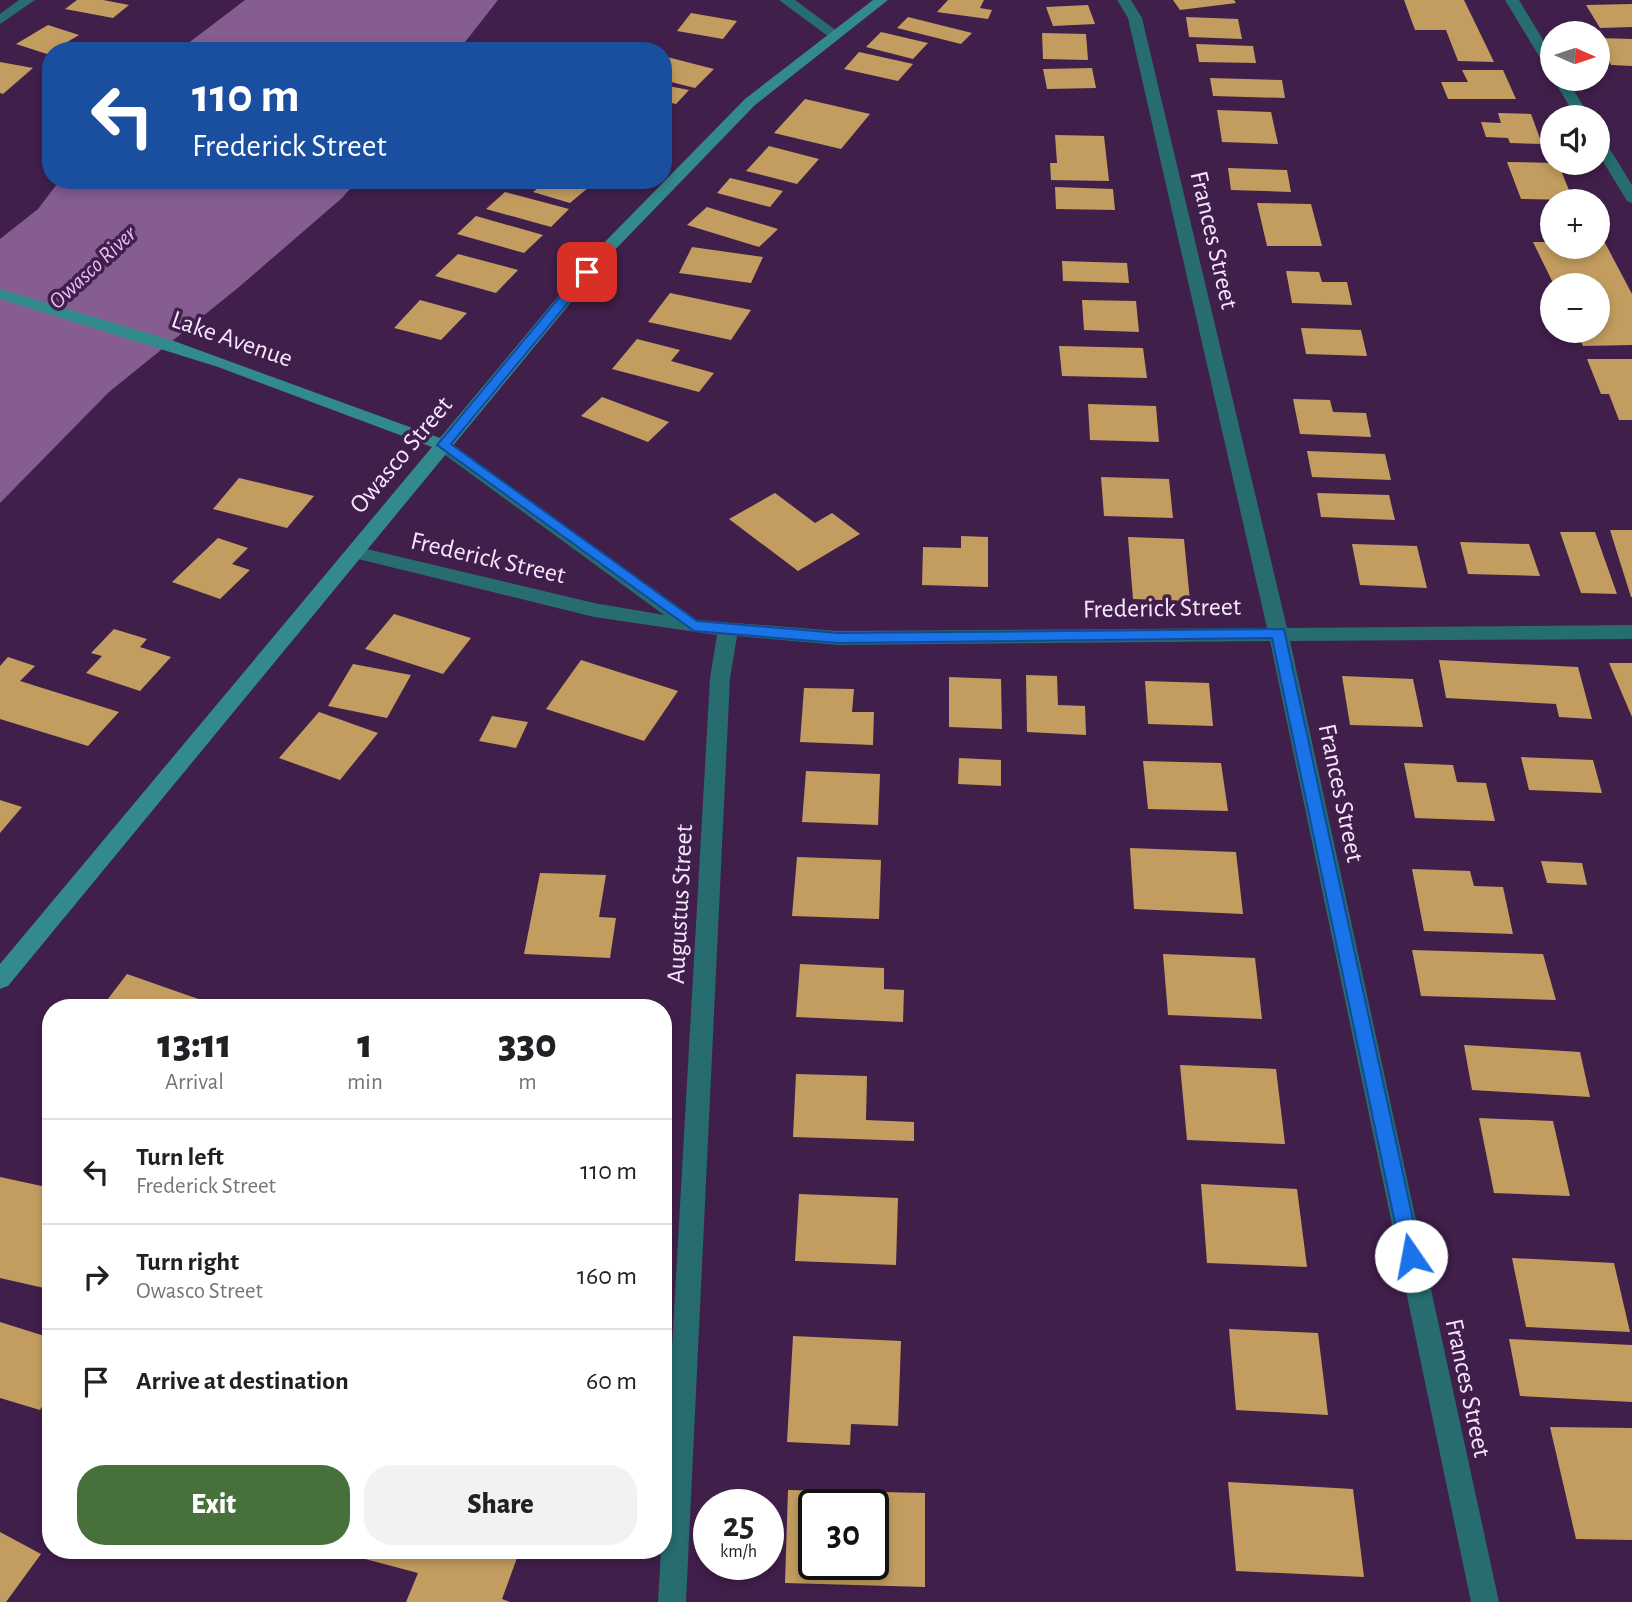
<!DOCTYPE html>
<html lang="en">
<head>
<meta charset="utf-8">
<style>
  body { margin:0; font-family:"Alegreya Sans",sans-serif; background:#f2f2f2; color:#202124; height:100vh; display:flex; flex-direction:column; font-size:26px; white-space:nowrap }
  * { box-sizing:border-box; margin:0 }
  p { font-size:23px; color:#757577 }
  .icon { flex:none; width:38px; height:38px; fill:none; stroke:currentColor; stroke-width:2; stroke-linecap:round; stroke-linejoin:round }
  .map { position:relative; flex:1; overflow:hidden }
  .sheet { position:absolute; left:42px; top:999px; width:630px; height:560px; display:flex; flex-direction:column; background:#fff; border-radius:28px; box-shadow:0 4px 10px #0003 }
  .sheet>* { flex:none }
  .top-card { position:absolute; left:42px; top:42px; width:630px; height:147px; border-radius:28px; box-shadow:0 4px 10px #0003; background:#1a4fa0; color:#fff; overflow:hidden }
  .needle { width:46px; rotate:93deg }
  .controls { position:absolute; left:1540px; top:21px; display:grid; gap:14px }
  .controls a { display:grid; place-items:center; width:70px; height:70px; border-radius:50%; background:#fff; box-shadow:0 4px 10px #0003; font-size:35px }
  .speed { position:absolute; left:693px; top:1489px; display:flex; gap:14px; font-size:35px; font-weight:700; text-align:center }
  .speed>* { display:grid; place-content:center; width:91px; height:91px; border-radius:50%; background:#fff; box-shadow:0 4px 10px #0003; line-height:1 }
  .speed small { font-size:18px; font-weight:400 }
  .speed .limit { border:4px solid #111; border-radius:10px; background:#fff; color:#111 }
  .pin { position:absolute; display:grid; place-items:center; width:60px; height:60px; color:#fff; margin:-30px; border-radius:14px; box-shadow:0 4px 10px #0006 }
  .me { position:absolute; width:77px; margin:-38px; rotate:348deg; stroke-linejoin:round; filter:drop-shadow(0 0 5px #0008) }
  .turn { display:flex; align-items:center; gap:24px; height:147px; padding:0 35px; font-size:32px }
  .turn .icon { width:91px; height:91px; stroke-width:2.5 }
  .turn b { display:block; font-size:49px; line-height:60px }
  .eta { display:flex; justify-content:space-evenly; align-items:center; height:119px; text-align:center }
  .eta b { font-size:42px; font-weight:800; line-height:49px }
  .cta { display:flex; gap:14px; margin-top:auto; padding:14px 35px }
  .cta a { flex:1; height:80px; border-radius:28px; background:#48703b; color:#fff; font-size:28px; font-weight:800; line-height:80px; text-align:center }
  .cta a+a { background:#f2f2f2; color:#202124 }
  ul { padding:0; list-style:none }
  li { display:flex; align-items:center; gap:21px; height:105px; padding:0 35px; border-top:2px solid #e0e0e0 }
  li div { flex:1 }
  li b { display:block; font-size:26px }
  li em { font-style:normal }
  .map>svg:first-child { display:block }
  .water { fill:#855d91 }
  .building { fill:#c39d5f; fill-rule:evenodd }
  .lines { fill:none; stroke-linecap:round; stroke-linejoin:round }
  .street { fill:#276c6e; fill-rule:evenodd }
  .secondary { fill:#328a8d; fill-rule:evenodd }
  .route { fill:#1a73e8; stroke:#114b97; stroke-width:2 }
  .labels { text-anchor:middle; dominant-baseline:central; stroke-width:7; stroke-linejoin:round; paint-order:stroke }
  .far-water-label { font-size:23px; font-style:italic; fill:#eabbf9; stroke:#411f4b }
  .street-label { font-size:26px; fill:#f6e6fb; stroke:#411f4b }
</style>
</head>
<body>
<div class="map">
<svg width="1632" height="1602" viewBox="0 0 1632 1602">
  <rect width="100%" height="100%" fill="#411f4b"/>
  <g class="water">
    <polygon points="245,0 498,0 458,51 178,51"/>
    <polygon points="60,180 358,180 342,198 239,287 109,392 0,503 0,239 38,209"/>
  </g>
  <g class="building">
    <polygon points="77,0 103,0 129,5 113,18 65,9"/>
    <polygon points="948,0 984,0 980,8 992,10 988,19 937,12"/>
    <polygon points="1173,0 1234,0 1236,3 1180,10"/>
    <polygon points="1404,0 1464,0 1494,62 1458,61 1446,30 1415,30"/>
    <polygon points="1632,4 1632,27 1600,28 1586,5"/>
    <polygon points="1088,5 1095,24 1053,26 1046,7"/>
    <polygon points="691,13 737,21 723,39 677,31"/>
    <polygon points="908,17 972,33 961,44 897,28"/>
    <polygon points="1186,17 1238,19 1242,39 1189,37"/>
    <polygon points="48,25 79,35 47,54 16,44"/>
    <polygon points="881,32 928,43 913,59 866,47"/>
    <polygon points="1042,33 1086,34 1088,60 1043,59"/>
    <polygon points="1599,38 1632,39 1632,66 1611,65"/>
    <polygon points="1196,44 1253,46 1256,63 1199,62"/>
    <polygon points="859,52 913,64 898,81 844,69"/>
    <polygon points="663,56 714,69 695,88 663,80"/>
    <polygon points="0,62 33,68 3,94 0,93"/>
    <polygon points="1092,68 1096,88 1047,89 1043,69"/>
    <polygon points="1462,70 1503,70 1516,99 1448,99 1441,82 1468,82"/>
    <polygon points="1210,78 1282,80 1285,98 1213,96"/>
    <polygon points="663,85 689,90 676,104 663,101"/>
    <polygon points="805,99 870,114 841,149 774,133"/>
    <polygon points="1217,110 1271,112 1278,144 1222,142"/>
    <polygon points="1498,113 1531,114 1542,144 1510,143 1508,138 1486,137 1481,122 1501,123"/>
    <polygon points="1055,135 1104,136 1109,181 1051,180 1050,163 1057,163"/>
    <polygon points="769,146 819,159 797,184 746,171"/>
    <polygon points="1507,162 1558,163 1573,200 1521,199"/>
    <polygon points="1228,168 1287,170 1291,192 1231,190"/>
    <polygon points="730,178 783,191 770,207 717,193"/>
    <polygon points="548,180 590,180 595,182 570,203 533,192"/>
    <polygon points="1055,187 1113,189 1115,210 1056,209"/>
    <polygon points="505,192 569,209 551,227 486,209"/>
    <polygon points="1257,203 1311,204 1322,246 1267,246"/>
    <polygon points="707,207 778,229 759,247 687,225"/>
    <polygon points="476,216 543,235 524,253 457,234"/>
    <polygon points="1598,241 1604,241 1632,294 1632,345 1583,346 1576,331 1598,331 1598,285 1554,285 1533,242 1552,242 1552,247 1598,247"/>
    <polygon points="692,247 763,257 751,283 679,273"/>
    <polygon points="458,254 518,270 496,293 435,276"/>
    <polygon points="1062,261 1127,263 1129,283 1063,281"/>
    <polygon points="1286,271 1319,272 1322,282 1347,282 1352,305 1292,303"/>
    <polygon points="670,293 751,310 731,340 648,322"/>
    <polygon points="420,300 467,313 441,340 394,328"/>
    <polygon points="1082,300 1136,301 1139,332 1084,330"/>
    <polygon points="1301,328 1361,330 1367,356 1306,354"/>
    <polygon points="637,339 680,350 671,361 714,373 699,392 612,369"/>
    <polygon points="1059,346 1143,348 1147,378 1062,376"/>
    <polygon points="1587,359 1632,359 1632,420 1619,420 1609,394 1601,394"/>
    <polygon points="602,397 669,422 648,442 581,416"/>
    <polygon points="1293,399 1330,400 1333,412 1366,413 1371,437 1300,434"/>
    <polygon points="1088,404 1156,406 1159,442 1090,440"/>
    <polygon points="1307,451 1385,454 1391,480 1312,477"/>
    <polygon points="1101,477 1169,479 1173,518 1104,516"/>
    <polygon points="239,478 314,496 287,528 213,509"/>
    <polygon points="775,493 815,523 832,513 860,534 798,571 729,519"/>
    <polygon points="1317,493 1389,495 1395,520 1321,517"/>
    <polygon points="1610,530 1632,530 1632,597 1631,597"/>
    <polygon points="1560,532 1595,532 1617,594 1581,593"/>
    <polygon points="961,536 988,537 988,587 922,585 923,547 961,548"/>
    <polygon points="1128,537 1184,539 1190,601 1133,599"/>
    <polygon points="218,538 248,548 232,564 250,570 220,599 172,582"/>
    <polygon points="1460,542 1529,544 1540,576 1468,574"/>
    <polygon points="1352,544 1417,546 1427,588 1360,585"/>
    <polygon points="394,614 471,638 443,674 365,649"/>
    <polygon points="114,629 147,639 140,647 171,657 140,691 86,673 102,656 91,653"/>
    <polygon points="8,657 35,666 20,681 119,712 88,746 0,719 0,666"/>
    <polygon points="581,660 678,691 644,741 546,709"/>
    <polygon points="1439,660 1578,667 1592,719 1559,717 1556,704 1446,698"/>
    <polygon points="1609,663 1632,663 1632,717"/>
    <polygon points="353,664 411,675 387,718 328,706"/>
    <polygon points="1026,675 1057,676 1058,705 1085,706 1086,735 1027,732"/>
    <polygon points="1342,676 1413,679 1423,727 1350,725"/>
    <polygon points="949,677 1001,679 1002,729 949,727"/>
    <polygon points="1145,681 1209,683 1213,726 1148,724"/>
    <polygon points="804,688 854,689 852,712 874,712 873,745 800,742"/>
    <polygon points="319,712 378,733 340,780 279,758"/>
    <polygon points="492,716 528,722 516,748 479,741"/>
    <polygon points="1521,757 1593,760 1602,793 1529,790"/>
    <polygon points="959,758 1001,760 1001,786 958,784"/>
    <polygon points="1143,761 1221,763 1228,811 1148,809"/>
    <polygon points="1404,763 1453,765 1457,782 1486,783 1495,821 1415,818"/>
    <polygon points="806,771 880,774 878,825 802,822"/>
    <polygon points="0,800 22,807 0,833"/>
    <polygon points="1130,848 1236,852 1243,914 1134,909"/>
    <polygon points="797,857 881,860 879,919 792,916"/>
    <polygon points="1541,861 1582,863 1587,885 1547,883"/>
    <polygon points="1412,869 1470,871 1474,886 1503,887 1513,934 1424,931"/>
    <polygon points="540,873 606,875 599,917 616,918 610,958 524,954"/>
    <polygon points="1412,950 1543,954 1556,1000 1421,996"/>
    <polygon points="1163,954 1255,958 1262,1019 1168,1015"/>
    <polygon points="800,964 884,968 884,989 904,990 903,1022 796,1017"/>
    <polygon points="127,974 224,1008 101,1008"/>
    <polygon points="1464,1045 1580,1052 1590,1097 1472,1090"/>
    <polygon points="1180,1065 1276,1069 1285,1144 1187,1140"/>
    <polygon points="796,1074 867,1076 866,1120 914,1122 914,1141 793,1137"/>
    <polygon points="1479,1118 1553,1121 1570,1196 1494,1193"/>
    <polygon points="0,1177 51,1188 51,1276 44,1288 0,1278"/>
    <polygon points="1201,1184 1297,1189 1307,1267 1207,1263"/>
    <polygon points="799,1194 898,1198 896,1265 795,1261"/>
    <polygon points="1512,1258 1614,1263 1630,1332 1526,1327"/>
    <polygon points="0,1322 51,1338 51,1391 40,1410 0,1398"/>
    <polygon points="1229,1329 1318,1333 1328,1415 1236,1410"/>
    <polygon points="793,1336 901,1341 898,1426 851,1424 850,1445 787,1442"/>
    <polygon points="1509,1339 1632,1345 1632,1402 1520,1396"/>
    <polygon points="1550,1427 1632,1428 1632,1540 1576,1539"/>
    <polygon points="1228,1482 1353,1489 1364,1577 1236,1571"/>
    <path d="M788 1490 925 1493V1587L785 1583ZM814 1505H873V1564H814Z"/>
    <polygon points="0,1532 41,1554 6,1602 0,1602"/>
    <polygon points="487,1550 517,1558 502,1599 510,1602 406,1602 418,1573 335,1551"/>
  </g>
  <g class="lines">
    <g class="street">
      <polygon points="19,0 35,0 0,24 0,14"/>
      <polygon points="779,0 795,0 841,34 829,37"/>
      <polygon points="1117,0 1131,0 1142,18 1287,628 1632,625 1632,639 1290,641 1499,1602 1471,1602 1270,641 838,645 737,636 730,678 686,1602 658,1602 661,1550 663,1550 663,1505 710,678 717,635 594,617 354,558 345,552 354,546 594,603 664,615 437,449 434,445 437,441 443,439 697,620 838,631 1267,628 1128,18"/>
      <polygon points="1505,0 1519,0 1552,55 1552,70 1545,66"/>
      <polygon points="1553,79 1567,79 1590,117 1576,117"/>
      <polygon points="1598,137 1603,138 1632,185 1632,203 1627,201 1598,153"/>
    </g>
    <polygon class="secondary" points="873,0 888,0 755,105 609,256 8,986 0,989 0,964 432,447 218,367 0,299 0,289 174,341 440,438 597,250 745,99"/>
  </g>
  <polygon class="route" points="587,269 593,272 591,275 451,444 697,621 838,633 1284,629 1421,1256 1418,1262 1411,1264 1404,1262 1402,1256 1272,638 838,643 694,631 437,445 582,270"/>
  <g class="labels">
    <g class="far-water-label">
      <text transform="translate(93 268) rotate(-43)">Owasco River</text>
    </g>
    <g class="street-label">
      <text transform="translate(1214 240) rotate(77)">Frances Street</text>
      <text transform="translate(232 339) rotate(19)">Lake Avenue</text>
      <text transform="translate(401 455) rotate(-50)">Owasco Street</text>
      <text transform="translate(488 558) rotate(13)">Frederick Street</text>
      <text transform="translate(1162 608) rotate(-1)">Frederick Street</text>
      <text transform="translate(1341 793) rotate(78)">Frances Street</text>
      <text transform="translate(680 904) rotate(-87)">Augustus Street</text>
      <text transform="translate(1468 1388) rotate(78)">Frances Street</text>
    </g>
  </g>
</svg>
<div class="controls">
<a><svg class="needle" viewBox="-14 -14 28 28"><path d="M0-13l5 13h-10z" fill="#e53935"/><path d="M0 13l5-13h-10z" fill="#757577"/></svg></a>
<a><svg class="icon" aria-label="sound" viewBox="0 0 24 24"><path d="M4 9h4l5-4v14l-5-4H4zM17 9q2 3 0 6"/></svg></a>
<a>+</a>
<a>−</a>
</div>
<div class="speed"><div>25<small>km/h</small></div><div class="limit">30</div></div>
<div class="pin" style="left:587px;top:272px;background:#d93025"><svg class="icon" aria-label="arrive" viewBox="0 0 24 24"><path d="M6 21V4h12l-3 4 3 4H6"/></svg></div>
<svg class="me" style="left:1411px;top:1256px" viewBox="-20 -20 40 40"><circle r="19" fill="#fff"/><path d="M0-13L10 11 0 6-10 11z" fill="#1a73e8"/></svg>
<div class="top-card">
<div class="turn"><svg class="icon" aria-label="left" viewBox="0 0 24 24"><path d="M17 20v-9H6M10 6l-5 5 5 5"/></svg><div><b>110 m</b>Frederick Street</div></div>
</div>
<section class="sheet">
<div class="eta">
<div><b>13:11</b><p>Arrival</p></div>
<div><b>1</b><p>min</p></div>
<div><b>330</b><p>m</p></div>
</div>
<ul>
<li><svg class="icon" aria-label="left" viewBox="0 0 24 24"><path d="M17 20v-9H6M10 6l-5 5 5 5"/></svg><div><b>Turn left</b><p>Frederick Street</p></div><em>110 m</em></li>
<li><svg class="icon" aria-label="right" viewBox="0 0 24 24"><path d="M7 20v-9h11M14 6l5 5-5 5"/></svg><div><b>Turn right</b><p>Owasco Street</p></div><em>160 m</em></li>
<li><svg class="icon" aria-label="arrive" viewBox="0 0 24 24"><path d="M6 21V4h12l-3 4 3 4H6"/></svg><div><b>Arrive at destination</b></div><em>60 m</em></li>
</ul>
<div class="cta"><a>Exit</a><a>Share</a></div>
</section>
</div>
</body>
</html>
